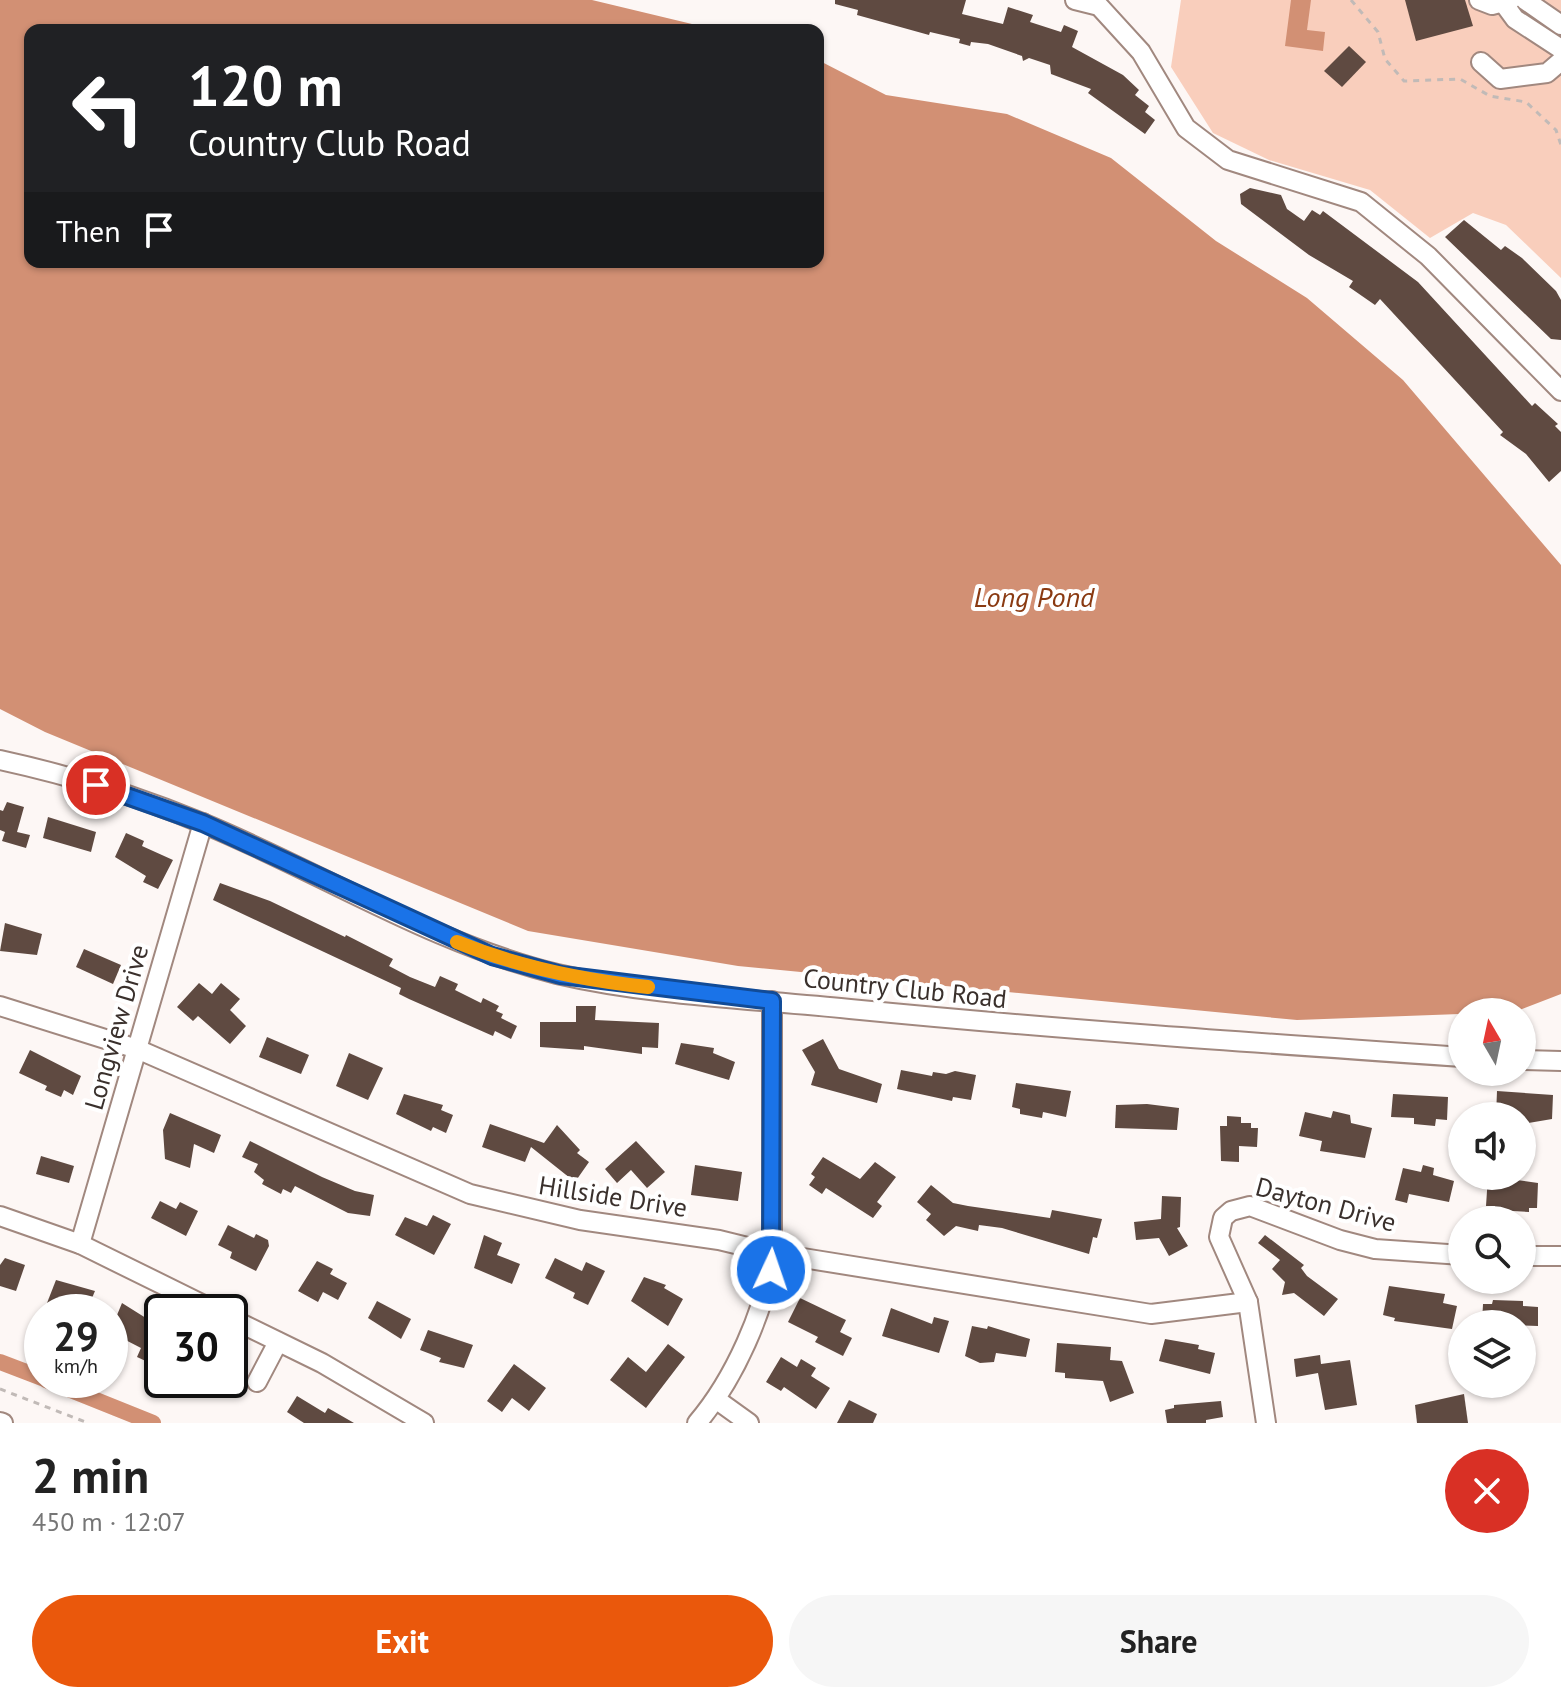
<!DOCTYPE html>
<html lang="en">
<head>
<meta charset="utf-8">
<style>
  body { margin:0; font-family:"PT Sans",sans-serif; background:#f6f6f6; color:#222; height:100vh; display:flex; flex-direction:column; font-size:30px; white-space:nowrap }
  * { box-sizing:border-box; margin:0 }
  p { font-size:26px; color:#767676 }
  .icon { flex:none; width:44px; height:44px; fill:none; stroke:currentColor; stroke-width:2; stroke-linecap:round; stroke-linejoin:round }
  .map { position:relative; height:1423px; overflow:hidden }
  .drawer { display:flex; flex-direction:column; background:#fff; flex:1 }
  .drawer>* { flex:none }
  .top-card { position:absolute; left:24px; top:24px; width:800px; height:244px; border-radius:16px; box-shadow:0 2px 6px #0004; background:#202124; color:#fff; overflow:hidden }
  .needle { width:52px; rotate:351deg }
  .buttons { position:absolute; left:1448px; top:998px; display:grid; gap:16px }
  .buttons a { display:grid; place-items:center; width:88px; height:88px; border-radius:50%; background:#fff; box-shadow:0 2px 6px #0004; font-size:40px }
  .speed { position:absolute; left:24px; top:1294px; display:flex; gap:16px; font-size:40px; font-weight:700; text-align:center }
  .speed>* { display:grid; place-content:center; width:104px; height:104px; border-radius:50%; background:#fff; box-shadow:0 2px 6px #0004; line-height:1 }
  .speed small { font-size:20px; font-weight:400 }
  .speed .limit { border:4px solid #111; border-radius:12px; background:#fff; color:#111 }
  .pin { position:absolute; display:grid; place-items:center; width:68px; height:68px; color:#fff; margin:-34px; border:4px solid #fff; border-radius:50%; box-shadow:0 2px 8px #0007 }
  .me { position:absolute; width:88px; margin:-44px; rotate:3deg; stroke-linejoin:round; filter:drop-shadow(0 0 6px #0008) }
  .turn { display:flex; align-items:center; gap:28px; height:168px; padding:0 32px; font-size:36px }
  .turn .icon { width:104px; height:104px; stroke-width:2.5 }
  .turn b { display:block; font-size:56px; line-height:68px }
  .then { display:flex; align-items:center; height:76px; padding:0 32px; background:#0003; gap:16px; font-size:30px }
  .round { display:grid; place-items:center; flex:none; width:84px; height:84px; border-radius:42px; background:#f6f6f6 }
  .headline { display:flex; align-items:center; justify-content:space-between; height:136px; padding:0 32px }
  h1 { font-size:48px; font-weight:800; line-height:60px }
  .cta { display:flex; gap:16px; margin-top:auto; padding:16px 32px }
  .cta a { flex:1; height:92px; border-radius:48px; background:#ea580c; color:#fff; font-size:32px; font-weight:800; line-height:92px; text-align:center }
  .cta a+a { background:#f6f6f6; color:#222 }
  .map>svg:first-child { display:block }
  .green { fill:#f9cebc }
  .water { fill:#d29074 }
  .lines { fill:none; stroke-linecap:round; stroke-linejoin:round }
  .canal { stroke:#d29074; stroke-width:16 }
  .building { fill:#5f4a41 }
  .minor-casing { stroke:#a1887f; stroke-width:22 }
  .path { stroke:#c1bab7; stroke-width:3; stroke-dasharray:6 6; stroke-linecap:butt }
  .minor { stroke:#fff; stroke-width:18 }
  .route-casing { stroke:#114b97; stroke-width:20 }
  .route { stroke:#1a73e8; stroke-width:14 }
  .slow { stroke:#f59e0b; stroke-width:14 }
  .labels { text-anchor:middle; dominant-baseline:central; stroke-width:8; stroke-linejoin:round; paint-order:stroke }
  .street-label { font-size:26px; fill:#3a302c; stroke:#fff }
  .water-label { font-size:28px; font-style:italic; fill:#8a3a12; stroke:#fff }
</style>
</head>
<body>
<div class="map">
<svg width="1561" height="1423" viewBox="0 0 1561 1423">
  <rect width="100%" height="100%" fill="#fdf7f5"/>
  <polygon class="green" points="1181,0 1561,0 1561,278 1506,225 1473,213 1430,238 1370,190 1269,160 1213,133 1171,67"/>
  <g class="water">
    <polygon points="0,0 592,0 717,30 30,30 30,262 818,262 818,60 886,95 1007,114 1111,158 1216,241 1307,298 1403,380 1561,565 1561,994 1514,1012 1297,1020 738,966 528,931 45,732 0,709"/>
    <polygon points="1291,0 1311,0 1307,30 1325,32 1323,51 1285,46"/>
  </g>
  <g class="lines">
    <g class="canal">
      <polyline points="0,1362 42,1378"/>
      <polyline points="46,1380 153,1423"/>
    </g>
  </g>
  <g class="building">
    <polygon points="835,0 966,0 962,14 1003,24 1008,7 1033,15 1030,22 1061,32 1064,25 1078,31 1072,47 1123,75 1139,90 1135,95 1149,106 1145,112 1155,120 1145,134 1088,93 1091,89 1051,74 1050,65 1029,58 1023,61 1022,56 988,44 971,42 970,46 959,43 960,39 930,32 929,35 857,15 858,10 835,4"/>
    <polygon points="1405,0 1465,0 1473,26 1416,41"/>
    <polygon points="1349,46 1366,62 1342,87 1324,71"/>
    <polygon points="1250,188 1281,195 1287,209 1304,221 1312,210 1320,215 1323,211 1418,282 1532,406 1535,403 1558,424 1555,426 1561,432 1561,471 1549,482 1526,454 1500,435 1503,432 1380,299 1375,305 1349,287 1353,281 1309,255 1241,204 1240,194"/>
    <polygon points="1464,220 1501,250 1505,246 1522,258 1556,291 1561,300 1561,340 1551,339 1445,237"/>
    <polygon points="7,802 24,807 17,832 30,835 26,848 2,841 5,832 0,830 0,810 3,811"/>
    <polygon points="48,817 96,832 91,852 43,838"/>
    <polygon points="126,833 144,841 142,846 173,860 158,889 143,882 146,876 115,857"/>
    <polygon points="220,883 270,901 345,937 346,935 393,959 389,966 410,977 435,987 440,976 458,984 455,990 481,1003 483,998 499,1006 496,1011 503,1014 501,1018 517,1026 511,1039 495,1031 493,1036 409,999 399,994 401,988 213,900"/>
    <polygon points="5,923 42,934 37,955 0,951"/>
    <polygon points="84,949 121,965 113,984 76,967"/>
    <polygon points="199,983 212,994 221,983 240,999 230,1010 246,1026 230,1044 198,1016 193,1021 177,1007"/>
    <polygon points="576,1006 596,1006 595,1020 659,1023 658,1048 642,1047 642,1054 584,1046 584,1050 540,1047 540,1022 576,1022"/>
    <polygon points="267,1037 309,1055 301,1074 259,1057"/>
    <polygon points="823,1039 839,1069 882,1084 877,1103 811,1085 815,1072 802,1050"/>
    <polygon points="681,1043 714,1048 713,1053 735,1062 729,1080 675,1064"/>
    <polygon points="30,1050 81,1076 73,1095 64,1090 61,1097 45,1090 47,1086 19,1073"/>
    <polygon points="349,1053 383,1068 368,1100 336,1086"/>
    <polygon points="901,1070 932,1076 933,1072 946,1074 955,1071 976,1075 971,1100 953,1097 952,1101 897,1089"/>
    <polygon points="1016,1083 1071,1091 1066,1117 1043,1112 1042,1118 1020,1114 1020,1109 1012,1107"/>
    <polygon points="1497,1091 1553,1095 1552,1119 1522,1124 1522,1116 1496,1116"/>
    <polygon points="404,1094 443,1105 441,1110 453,1115 446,1133 433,1127 431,1131 396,1114"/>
    <polygon points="1393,1094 1448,1097 1447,1120 1436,1119 1435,1126 1414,1124 1414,1118 1391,1117"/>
    <polygon points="1147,1104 1179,1108 1177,1130 1115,1128 1116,1105"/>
    <polygon points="1333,1111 1350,1115 1351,1123 1372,1128 1365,1158 1320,1151 1322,1141 1299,1136 1305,1112 1331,1118"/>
    <polygon points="170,1113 221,1135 214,1153 194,1144 190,1168 165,1159 163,1130"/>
    <polygon points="1227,1116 1241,1117 1241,1123 1251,1123 1251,1128 1258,1128 1257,1147 1239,1146 1239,1162 1221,1161 1220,1126 1227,1126"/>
    <polygon points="490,1124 544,1143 557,1125 580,1150 577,1153 589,1162 575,1182 531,1147 525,1162 482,1147"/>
    <polygon points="250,1141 322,1177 355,1191 374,1195 370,1216 348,1213 295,1186 291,1193 283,1189 281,1194 262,1184 264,1180 254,1172 258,1164 242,1157"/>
    <polygon points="636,1141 665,1172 647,1188 631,1170 617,1183 605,1169"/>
    <polygon points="41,1156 74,1166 69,1183 36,1174"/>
    <polygon points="823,1157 860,1179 875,1162 896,1177 877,1202 882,1206 873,1218 826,1188 822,1194 809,1185 815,1177 811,1174"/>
    <polygon points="695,1165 742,1172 738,1201 691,1195"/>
    <polygon points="1423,1165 1434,1168 1433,1175 1454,1181 1449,1202 1409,1194 1407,1203 1395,1200 1403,1168 1421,1172"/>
    <polygon points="1488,1176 1538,1183 1537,1208 1529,1208 1529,1212 1495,1210 1495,1206 1486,1206"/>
    <polygon points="931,1185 953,1203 968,1206 1050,1218 1052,1210 1102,1219 1097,1238 1093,1237 1089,1254 1002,1228 979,1225 978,1231 956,1226 944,1236 926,1220 931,1214 917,1202"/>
    <polygon points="1162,1196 1181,1197 1180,1227 1177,1228 1188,1246 1169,1256 1159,1238 1136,1240 1134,1222 1161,1219"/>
    <polygon points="160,1201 176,1209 180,1202 198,1211 186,1236 151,1218"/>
    <polygon points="433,1215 451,1224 434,1255 395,1235 405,1217 427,1226"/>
    <polygon points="228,1225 254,1238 256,1234 268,1240 269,1246 256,1271 230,1258 232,1252 218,1245"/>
    <polygon points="484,1235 502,1243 497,1255 520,1264 512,1284 474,1268"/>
    <polygon points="1265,1235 1304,1265 1301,1268 1307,1276 1338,1299 1324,1316 1294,1293 1282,1295 1285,1282 1272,1269 1280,1260 1258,1243"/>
    <polygon points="5,1258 25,1265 16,1291 0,1286 0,1265"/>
    <polygon points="555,1258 582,1271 586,1262 605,1271 588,1305 573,1298 575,1293 545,1278"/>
    <polygon points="317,1261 333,1269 330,1274 347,1283 338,1300 323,1292 318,1302 298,1291"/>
    <polygon points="644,1277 666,1285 664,1288 683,1299 668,1326 631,1301"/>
    <polygon points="56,1280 95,1291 86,1312 70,1312 47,1303"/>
    <polygon points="1389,1286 1445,1294 1443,1303 1457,1306 1452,1329 1394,1321 1395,1318 1383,1315"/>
    <polygon points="800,1298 846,1320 840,1332 852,1338 843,1356 815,1342 818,1337 788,1322"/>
    <polygon points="1493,1300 1523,1301 1523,1306 1538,1307 1538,1326 1482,1324 1483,1304 1492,1304"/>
    <polygon points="377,1301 411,1319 401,1339 368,1318"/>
    <polygon points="122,1303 157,1325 154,1331 162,1335 150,1363 137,1357 141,1348 110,1332"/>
    <polygon points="891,1308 932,1324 934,1317 949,1321 939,1353 882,1336"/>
    <polygon points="972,1326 987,1329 988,1326 1030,1339 1026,1357 996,1353 994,1362 980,1363 965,1356"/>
    <polygon points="428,1330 473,1345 464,1368 439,1362 441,1358 420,1350"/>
    <polygon points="1165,1339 1199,1345 1198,1349 1215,1353 1210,1374 1159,1361"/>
    <polygon points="1057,1343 1111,1347 1110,1360 1122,1361 1134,1393 1110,1402 1103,1381 1065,1378 1065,1373 1055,1372"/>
    <polygon points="668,1344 685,1357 646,1408 610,1380 628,1357 646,1372"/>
    <polygon points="1320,1355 1321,1364 1350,1360 1357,1405 1325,1410 1318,1373 1296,1377 1294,1359"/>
    <polygon points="781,1357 797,1367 801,1359 816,1368 811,1376 830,1388 816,1409 784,1387 781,1391 766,1382"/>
    <polygon points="514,1364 546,1388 529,1411 512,1398 502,1412 487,1401"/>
    <polygon points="1464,1394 1468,1423 1417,1423 1415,1405"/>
    <polygon points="297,1396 325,1413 328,1408 354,1423 304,1423 287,1412"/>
    <polygon points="849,1400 877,1414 873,1423 837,1423"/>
    <polygon points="1221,1401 1223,1417 1206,1420 1206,1423 1167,1423 1165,1410 1174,1408 1174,1405"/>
  </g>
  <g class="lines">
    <g class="minor-casing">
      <g id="minor">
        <polyline points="1075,0 1099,6 1141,52 1186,128 1228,160 1361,202 1428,256 1561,391"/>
        <polyline points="1479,0 1492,5 1511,0"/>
        <polyline points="1525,0 1561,25"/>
        <polyline points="1504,4 1515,19 1561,49"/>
        <polyline points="1481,62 1500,79 1547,73 1561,61"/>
        <path d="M0 760C69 775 137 796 202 823 321 872 431 943 557 974 652 996 754 999 850 1009 1054 1029 1258 1043 1462 1057"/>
        <polyline points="0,1006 137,1049 470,1194 580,1220 719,1240 772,1253 1151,1314 1248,1302"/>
        <polyline points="1522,1060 1561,1061"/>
        <polyline points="0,1216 80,1244 218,1312"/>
        <polyline points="80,1244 203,823"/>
        <polyline points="1522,1256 1561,1256"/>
        <polyline points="230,1318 322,1363 424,1423"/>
        <polyline points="257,1382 278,1342"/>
        <polyline points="717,1400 749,1423"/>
        <polyline points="0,1422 3,1423"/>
        <path d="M697 1423C733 1381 767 1308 772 1253V1001"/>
        <polyline points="1266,1423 1248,1302 1219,1237 1223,1218 1231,1211 1250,1206 1340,1240 1375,1249 1462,1255"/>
      </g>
    </g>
    <g class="path">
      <polyline points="1351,0 1378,32 1385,59 1404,81 1460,79 1490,96 1526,102 1556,130 1561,145"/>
      <polyline points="0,1389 88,1423"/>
    </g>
    <use href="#minor" class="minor"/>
  </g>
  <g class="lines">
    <g class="route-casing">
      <polyline id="route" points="96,785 203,823 492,956 561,975 772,1001 771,1270"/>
    </g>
    <use href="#route" class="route"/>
    <path class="slow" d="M457 942C518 967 582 980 648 987"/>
  </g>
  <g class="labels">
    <g class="street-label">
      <text transform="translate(905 988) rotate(6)">Country Club Road</text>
      <text transform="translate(116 1027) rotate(-74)">Longview Drive</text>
      <text transform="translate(613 1196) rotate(9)">Hillside Drive</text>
      <text transform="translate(1326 1204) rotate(15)">Dayton Drive</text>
    </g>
    <g class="water-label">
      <text x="1034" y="596">Long Pond</text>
    </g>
  </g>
</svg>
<div class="buttons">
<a><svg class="needle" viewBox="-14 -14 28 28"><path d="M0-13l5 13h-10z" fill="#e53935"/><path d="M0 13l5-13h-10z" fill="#767676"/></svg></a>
<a><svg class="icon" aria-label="sound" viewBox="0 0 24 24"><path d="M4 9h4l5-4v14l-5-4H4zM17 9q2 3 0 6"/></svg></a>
<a><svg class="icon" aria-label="search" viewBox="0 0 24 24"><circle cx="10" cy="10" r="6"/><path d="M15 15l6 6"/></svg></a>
<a><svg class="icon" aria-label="layers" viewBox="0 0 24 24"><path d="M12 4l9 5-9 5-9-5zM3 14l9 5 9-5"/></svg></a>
</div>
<div class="speed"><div>29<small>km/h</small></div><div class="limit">30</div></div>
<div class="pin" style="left:96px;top:785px;background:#d93025"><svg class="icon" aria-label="arrive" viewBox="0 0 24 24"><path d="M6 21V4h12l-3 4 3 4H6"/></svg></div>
<svg class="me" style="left:771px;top:1270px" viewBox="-20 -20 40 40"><circle r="17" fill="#1a73e8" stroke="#fff" stroke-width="3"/><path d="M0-11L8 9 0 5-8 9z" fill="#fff"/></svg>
<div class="top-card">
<div class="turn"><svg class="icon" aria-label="left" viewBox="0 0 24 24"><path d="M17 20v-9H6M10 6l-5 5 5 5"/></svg><div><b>120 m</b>Country Club Road</div></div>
<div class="then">Then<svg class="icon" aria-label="arrive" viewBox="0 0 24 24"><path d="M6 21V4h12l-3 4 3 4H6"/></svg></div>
</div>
</div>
<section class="drawer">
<div class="headline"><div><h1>2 min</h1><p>450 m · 12:07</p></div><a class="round" style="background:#d93025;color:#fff"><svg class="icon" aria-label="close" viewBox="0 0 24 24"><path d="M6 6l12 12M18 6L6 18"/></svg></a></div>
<div class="cta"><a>Exit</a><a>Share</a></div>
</section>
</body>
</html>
